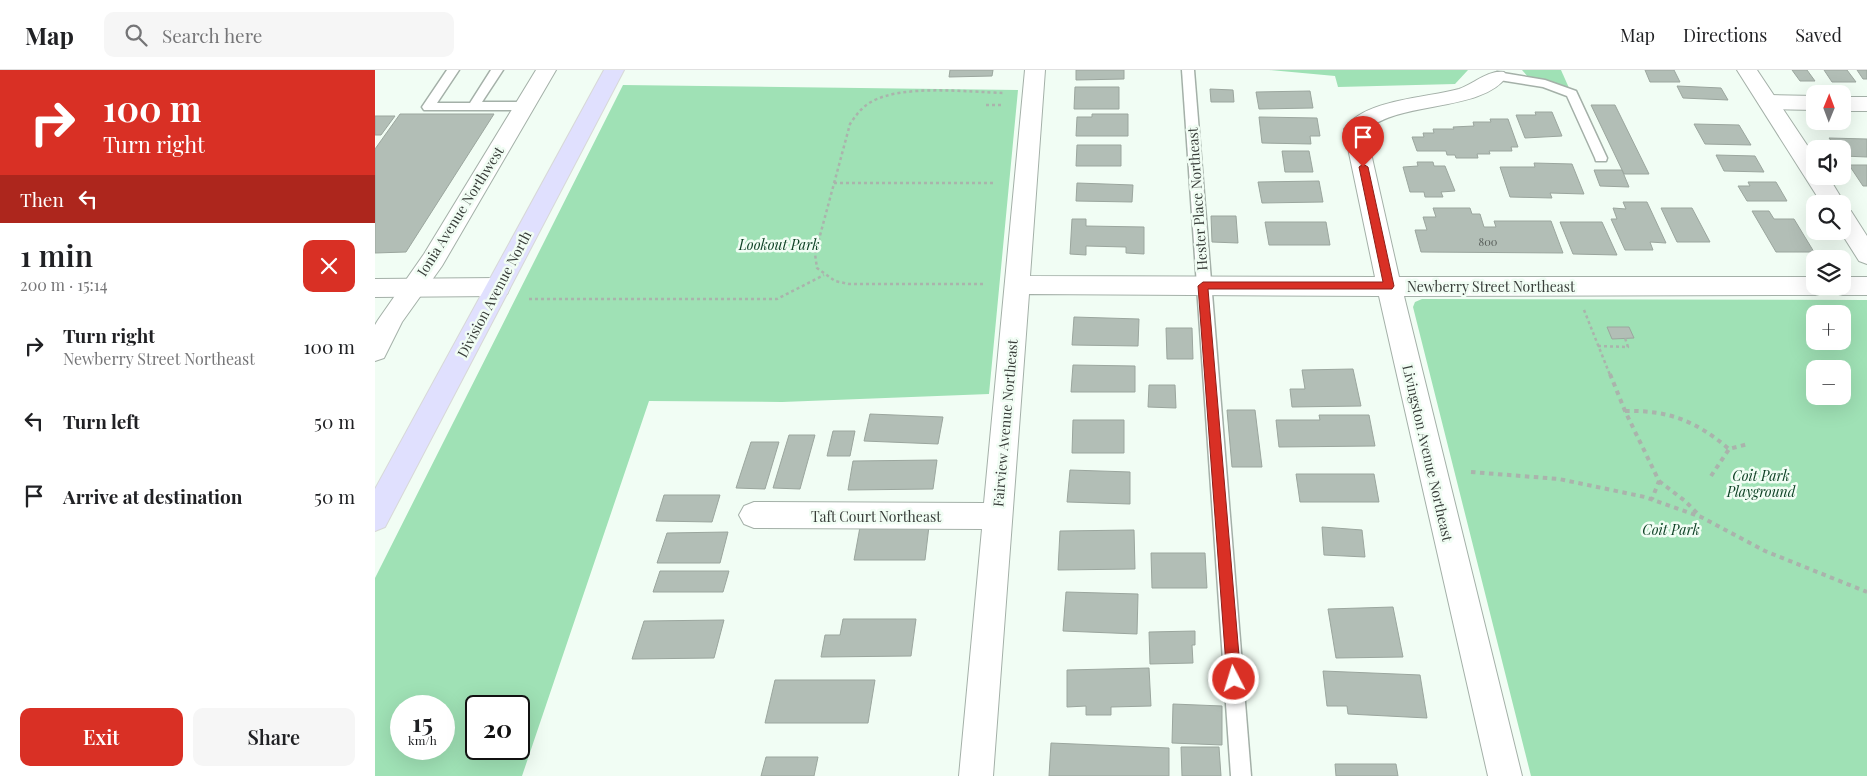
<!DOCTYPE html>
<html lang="en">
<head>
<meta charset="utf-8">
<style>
  body { margin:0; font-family:"Playfair Display",serif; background:#f6f6f6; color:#202124; height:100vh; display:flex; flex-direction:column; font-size:19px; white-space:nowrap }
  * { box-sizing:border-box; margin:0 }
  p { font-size:16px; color:#757577 }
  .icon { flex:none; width:28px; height:28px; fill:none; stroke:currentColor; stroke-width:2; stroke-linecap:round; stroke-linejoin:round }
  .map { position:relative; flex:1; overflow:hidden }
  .sheet { display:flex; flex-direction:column; background:#fff; width:375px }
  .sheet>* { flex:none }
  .hud { background:#d93025; color:#fff; overflow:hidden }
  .needle { width:32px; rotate:1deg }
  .controls { position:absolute; left:1431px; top:15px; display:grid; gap:10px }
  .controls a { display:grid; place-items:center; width:45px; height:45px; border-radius:10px; background:#fff; box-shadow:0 5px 20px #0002; font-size:25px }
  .speed { position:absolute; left:15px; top:625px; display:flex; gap:10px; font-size:25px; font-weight:700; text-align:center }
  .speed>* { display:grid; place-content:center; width:65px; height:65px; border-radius:50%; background:#fff; box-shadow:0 5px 20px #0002; line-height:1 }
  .speed small { font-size:12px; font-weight:400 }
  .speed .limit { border:2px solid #111; border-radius:8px; background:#fff; color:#111 }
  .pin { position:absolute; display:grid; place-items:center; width:42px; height:42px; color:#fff; margin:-51px -21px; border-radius:50% 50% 50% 0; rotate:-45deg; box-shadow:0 0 5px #0007 }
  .pin .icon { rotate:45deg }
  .me { position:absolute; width:55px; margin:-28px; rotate:355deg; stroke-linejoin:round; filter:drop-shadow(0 0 4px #0008) }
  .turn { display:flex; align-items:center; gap:18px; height:105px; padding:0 20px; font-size:22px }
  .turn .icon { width:65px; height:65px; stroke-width:2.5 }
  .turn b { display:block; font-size:35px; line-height:42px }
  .then { display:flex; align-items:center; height:48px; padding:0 20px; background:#0003; gap:10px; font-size:19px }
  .round { display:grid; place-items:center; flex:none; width:52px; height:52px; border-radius:10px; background:#f6f6f6 }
  .head { display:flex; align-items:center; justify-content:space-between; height:85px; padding:0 20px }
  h1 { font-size:30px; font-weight:600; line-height:38px }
  .cta { display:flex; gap:10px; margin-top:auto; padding:10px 20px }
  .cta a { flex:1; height:58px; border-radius:10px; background:#d93025; color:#fff; font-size:20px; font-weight:600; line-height:58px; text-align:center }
  .cta a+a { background:#f6f6f6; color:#202124 }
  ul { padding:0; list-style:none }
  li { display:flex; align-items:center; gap:15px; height:75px; padding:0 20px }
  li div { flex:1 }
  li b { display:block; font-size:19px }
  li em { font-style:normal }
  header { display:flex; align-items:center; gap:30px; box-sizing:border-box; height:70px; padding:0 25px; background:#fff; border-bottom:1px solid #e0e0e0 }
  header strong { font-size:24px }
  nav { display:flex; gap:28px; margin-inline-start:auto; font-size:18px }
  .search { width:350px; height:45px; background:#f6f6f6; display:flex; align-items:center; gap:12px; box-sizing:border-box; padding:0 18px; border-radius:10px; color:#757577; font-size:19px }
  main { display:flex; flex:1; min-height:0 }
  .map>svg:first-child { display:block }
  .green { fill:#9fe1b5; fill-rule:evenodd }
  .building { fill:#b2beb6; stroke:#9ba69e }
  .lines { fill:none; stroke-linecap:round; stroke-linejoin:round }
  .service-casing { stroke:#a4b0a8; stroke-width:3 }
  .minor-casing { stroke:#a4b0a8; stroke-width:2 }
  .tertiary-casing { stroke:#a4b0a8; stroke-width:2 }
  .primary-casing { stroke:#d7d8d7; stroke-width:2 }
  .path-far1 { stroke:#aab3ac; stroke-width:2.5; stroke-dasharray:3 3; stroke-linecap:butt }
  .path { stroke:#aab3ac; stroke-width:4; stroke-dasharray:4.5 4.5; stroke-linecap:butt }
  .service { fill:#fff; fill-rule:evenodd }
  .minor { fill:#fff; fill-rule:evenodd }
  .tertiary { fill:#fff; fill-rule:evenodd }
  .primary { fill:#e0e0fe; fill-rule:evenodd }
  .route { fill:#d93025; stroke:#8d1f18 }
  .labels { text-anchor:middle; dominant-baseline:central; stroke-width:5; stroke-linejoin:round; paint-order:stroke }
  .number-label { font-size:11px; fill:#565c58 }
  .street-label { font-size:14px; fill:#373c38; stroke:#f1fdf4 }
  .park-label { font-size:14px; font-style:italic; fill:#0f4226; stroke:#f1fdf4 }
</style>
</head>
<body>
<header>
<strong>Map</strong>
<div class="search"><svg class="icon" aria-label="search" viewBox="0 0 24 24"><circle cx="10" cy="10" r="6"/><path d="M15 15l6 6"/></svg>Search here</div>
<nav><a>Map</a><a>Directions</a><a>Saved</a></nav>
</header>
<main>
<section class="sheet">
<div class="hud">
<div class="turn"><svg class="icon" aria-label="right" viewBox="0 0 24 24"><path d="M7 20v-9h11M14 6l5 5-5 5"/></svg><div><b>100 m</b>Turn right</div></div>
<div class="then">Then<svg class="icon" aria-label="left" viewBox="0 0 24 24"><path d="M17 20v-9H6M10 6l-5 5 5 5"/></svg></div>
</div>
<div class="head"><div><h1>1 min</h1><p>200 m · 15:14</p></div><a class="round" style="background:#d93025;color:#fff"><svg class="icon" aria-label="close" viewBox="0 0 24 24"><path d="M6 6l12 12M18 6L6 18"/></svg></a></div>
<ul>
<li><svg class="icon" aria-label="right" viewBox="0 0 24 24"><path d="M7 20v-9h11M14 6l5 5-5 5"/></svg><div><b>Turn right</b><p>Newberry Street Northeast</p></div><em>100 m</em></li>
<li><svg class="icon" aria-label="left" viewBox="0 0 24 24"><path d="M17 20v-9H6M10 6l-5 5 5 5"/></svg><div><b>Turn left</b></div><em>50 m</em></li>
<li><svg class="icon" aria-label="arrive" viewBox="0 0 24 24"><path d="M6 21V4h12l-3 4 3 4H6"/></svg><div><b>Arrive at destination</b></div><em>50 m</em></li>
</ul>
<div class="cta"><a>Exit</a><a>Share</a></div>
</section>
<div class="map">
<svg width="1492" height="706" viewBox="0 0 1492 706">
  <rect width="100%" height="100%" fill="#f1fdf4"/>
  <g class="green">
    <polygon points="894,0 1093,0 1080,14 963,17 960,6"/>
    <polygon points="1147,0 1186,0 1194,18 1154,8"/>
    <path d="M248 15 643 20 614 324 407 332 274 331 147 706H0V508ZM69 636V679H26V636ZM144 636V679H101V636Z"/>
    <path d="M1047 229 1492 230V706H1156L1038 237 1040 232ZM1440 244H1468V271H1440ZM1440 299H1468V326H1440Z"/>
  </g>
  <g class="building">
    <polygon points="575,0 618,0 617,6 574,7"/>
    <polygon points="701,0 749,0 749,9 701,10"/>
    <polygon points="1270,0 1299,0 1305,12 1275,12"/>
    <polygon points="1417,0 1432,0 1440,11 1425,11"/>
    <polygon points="1449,0 1472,0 1481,12 1457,12"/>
    <polygon points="1482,0 1492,0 1492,9 1488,9"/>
    <polygon points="1302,16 1346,18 1353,30 1308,28"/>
    <polygon points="700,17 744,17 744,39 699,39"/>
    <polygon points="835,19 858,20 859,32 836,32"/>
    <polygon points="935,21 938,38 884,39 881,22"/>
    <polygon points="1216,35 1240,35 1274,104 1249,104"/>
    <polygon points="1160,42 1177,42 1187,66 1150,68 1141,45 1161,45"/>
    <polygon points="25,44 119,44 31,182 0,183 0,79"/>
    <polygon points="717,44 753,44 753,66 701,66 702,47 717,47"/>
    <polygon points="0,46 20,46 6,65 0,65"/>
    <polygon points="884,47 942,48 945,66 935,66 936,74 887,73"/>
    <polygon points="1115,49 1133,49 1143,77 1136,77 1137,81 1114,81 1115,84 1102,84 1103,88 1081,88 1080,85 1072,85 1071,81 1042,81 1037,67 1049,67 1048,63 1059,63 1058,59 1079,59 1078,57 1099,56 1098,52 1116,52"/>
    <polygon points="1319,54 1364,55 1376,75 1330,74"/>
    <polygon points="1454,68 1492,69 1492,87 1468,86 1468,79 1462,79"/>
    <polygon points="702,75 746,75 746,96 701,96"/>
    <polygon points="907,81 934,81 938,102 910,102"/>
    <polygon points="1341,85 1380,86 1389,102 1349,101"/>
    <polygon points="1042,92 1058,92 1059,96 1070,96 1080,121 1066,122 1068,127 1050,127 1049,122 1035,122 1028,97 1043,96"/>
    <polygon points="1159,93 1197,94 1209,124 1175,123 1177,128 1135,127 1125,97 1160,97"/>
    <polygon points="1474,95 1492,95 1492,116 1488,116"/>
    <polygon points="1219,100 1247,100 1254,117 1225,116"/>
    <polygon points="944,111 948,132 887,133 883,112"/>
    <polygon points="1373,112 1401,112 1412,131 1372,131 1363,116 1375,116"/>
    <polygon points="702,113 758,115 757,132 701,131"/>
    <polygon points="1248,132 1272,132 1291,173 1275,172 1278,180 1250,180 1236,149 1242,149 1238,138 1251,139"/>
    <polygon points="1058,138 1095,138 1097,144 1105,144 1109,157 1121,157 1119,151 1176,151 1188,183 1046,182 1040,160 1052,160 1048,147 1061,147"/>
    <polygon points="1286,138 1317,138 1335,172 1302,172"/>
    <polygon points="1377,141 1394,141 1399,149 1419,149 1439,182 1401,182"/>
    <polygon points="836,146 861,146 863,173 837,172"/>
    <polygon points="697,149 711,149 711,156 769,157 769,184 751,183 751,177 711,176 711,185 695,184"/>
    <polygon points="890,152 951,152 955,175 894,175"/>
    <polygon points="1185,152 1227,152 1242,185 1198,184"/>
    <polygon points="699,247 764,249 763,276 697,275"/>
    <polygon points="1232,257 1254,257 1259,268 1237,269"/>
    <polygon points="791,258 817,258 818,289 792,289"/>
    <polygon points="698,295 760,296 760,322 696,322"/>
    <polygon points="978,299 986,336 917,337 915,319 930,319 927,300"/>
    <polygon points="774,315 800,315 801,338 773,337"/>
    <polygon points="852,340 880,340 887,397 857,397"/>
    <polygon points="495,344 568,347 563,374 489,371"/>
    <polygon points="944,345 994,345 1000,376 904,377 901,350 945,350"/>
    <polygon points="698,350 749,350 749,383 697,383"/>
    <polygon points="458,361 480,361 475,386 452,386"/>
    <polygon points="414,365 440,365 425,419 398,418"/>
    <polygon points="376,372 404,372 390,419 361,418"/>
    <polygon points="562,390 558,419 473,420 478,391"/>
    <polygon points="695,400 755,402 755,434 692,432"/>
    <polygon points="921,404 999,404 1004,432 925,432"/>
    <polygon points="289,425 345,425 337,452 281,451"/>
    <polygon points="554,456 550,490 479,490 485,457"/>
    <polygon points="947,457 987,460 990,487 949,485"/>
    <polygon points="759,460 760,499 683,500 685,461"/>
    <polygon points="353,462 345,493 282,493 292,463"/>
    <polygon points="776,483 830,483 832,518 777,518"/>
    <polygon points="285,501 354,501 348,522 278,522"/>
    <polygon points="691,522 763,524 762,564 688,561"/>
    <polygon points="1018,537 1028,587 961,588 953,539"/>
    <polygon points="468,549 541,549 536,586 446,587 450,565 465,565"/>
    <polygon points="349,550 339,588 257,589 269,551"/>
    <polygon points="820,561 820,575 817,575 818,593 775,594 774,562"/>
    <polygon points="774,598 776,636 736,637 736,645 711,645 711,636 692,637 692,600"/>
    <polygon points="948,601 1045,605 1052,648 973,644 972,636 952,636"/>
    <polygon points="400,610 500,610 493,653 390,653"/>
    <polygon points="798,634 847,636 847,675 797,673"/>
    <polygon points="676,673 794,678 794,706 674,706"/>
    <polygon points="806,677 844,677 846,706 807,706"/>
    <polygon points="391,687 443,687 439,706 386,706"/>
    <polygon points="960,694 1021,694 1023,706 961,706"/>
  </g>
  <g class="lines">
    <g class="service-casing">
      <g id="service">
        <polygon points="72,0 84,0 62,33 95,33 116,0 128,0 107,32 149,32 155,36 149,40 49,40 47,37"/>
        <polygon points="807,0 819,0 876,706 856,706"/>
        <polygon points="1122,2 1170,10 1201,21 1232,88 1231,91 1221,91 1220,88 1192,26 1168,17 1118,9 1116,6"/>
      </g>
    </g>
    <g class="minor-casing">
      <g id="minor">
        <polygon points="161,0 181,0 67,196 27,252 9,288 0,291 0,255 3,250 49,184"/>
        <path d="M650 0H670L655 206 1000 207 969 59C989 29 1052 28 1084 19 1099 14 1112 0 1129 2L1132 6C1107 43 1023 30 991 61L1024 207H1440V216H1452L1449 223 1440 225 1029 226 1147 706H1113L1004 226 654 224 618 706H584L607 459 379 458 369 454 364 445 369 436 379 432 609 433Z"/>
        <polygon points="1394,25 1440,26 1440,40 1394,39 1387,37 1384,32 1387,27"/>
        <rect x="1468" y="27" width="24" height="14"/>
        <polygon points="1468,207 1492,207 1492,225 1468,225 1459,223 1456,216 1468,216"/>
      </g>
    </g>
    <g class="tertiary-casing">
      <g id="tertiary">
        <polygon points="1362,0 1382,0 1440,87 1440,106 1453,106 1470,134 1468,139 1476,141 1492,166 1492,194 1484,191 1465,161 1468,161 1468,134 1447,134"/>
        <polygon points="123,208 132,210 135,217 132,224 123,226 0,227 0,209"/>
      </g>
    </g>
    <g class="primary-casing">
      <polygon id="primary" points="229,0 249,0 10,457 0,461 0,419"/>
    </g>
    <g class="path-far1">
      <polyline points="611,35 628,35"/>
      <polyline points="459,113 619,113"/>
      <path d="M608 214H474L460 211 442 198 440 184 475 54C481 45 487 37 496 32 527 14 593 22 629 23"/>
      <polyline points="154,229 402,229 449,205"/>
      <polyline points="1209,240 1235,305"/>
      <polyline points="1223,276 1253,277 1250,268"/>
    </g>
    <g class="path">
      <polyline points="1235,304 1250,341 1284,411 1277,429"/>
      <path d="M1250 341C1294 340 1321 351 1354 379L1373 374"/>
      <polyline points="1096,402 1184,409 1270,427 1326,447 1390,481 1492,522"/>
      <polyline points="1336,406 1354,379"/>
      <polyline points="1284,411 1310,431 1325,446"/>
    </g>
    <use href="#service" class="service"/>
    <use href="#minor" class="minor"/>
    <use href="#tertiary" class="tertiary"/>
    <use href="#primary" class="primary"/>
  </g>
  <polygon class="route" points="988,94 993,97 1019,216 1017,219 833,219 866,609 864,614 859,616 854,614 852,609 823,216 828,212 1008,212 984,97"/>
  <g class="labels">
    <g class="number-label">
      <text x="1113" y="171">800</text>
    </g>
    <g class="street-label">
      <text transform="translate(822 129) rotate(-94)">Hester Place Northeast</text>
      <text transform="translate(85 141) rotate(-58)">Ionia Avenue Northwest</text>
      <text x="1116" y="216">Newberry Street Northeast</text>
      <text transform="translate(119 224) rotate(-62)">Division Avenue North</text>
      <text transform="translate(630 353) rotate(-85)">Fairview Avenue Northeast</text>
      <text transform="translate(1053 383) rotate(77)">Livingston Avenue Northeast</text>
      <text x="501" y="446">Taft Court Northeast</text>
    </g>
    <g class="park-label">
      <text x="404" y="174">Lookout Park</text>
      <text x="1386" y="405">Coit Park<tspan x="1386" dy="16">Playground</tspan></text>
      <text x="1296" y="459">Coit Park</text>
    </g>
  </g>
</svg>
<div class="controls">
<a><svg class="needle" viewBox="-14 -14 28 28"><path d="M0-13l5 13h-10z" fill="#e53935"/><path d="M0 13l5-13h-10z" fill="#757577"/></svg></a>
<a><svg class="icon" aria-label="sound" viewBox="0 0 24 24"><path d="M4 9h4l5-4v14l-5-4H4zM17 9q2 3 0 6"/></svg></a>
<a><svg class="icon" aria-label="search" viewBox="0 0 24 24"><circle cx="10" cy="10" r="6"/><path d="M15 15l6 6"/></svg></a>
<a><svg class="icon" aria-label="layers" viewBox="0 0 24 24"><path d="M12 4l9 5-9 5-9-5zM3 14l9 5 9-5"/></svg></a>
<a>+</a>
<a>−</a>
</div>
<div class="speed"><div>15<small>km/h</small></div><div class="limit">20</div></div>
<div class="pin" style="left:988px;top:97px;background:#d93025"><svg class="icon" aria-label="arrive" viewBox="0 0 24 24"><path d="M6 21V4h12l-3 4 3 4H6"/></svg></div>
<svg class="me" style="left:859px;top:609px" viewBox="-20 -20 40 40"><circle r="17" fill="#d93025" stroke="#fff" stroke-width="3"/><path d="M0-11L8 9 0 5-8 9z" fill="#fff"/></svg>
</div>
</main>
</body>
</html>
